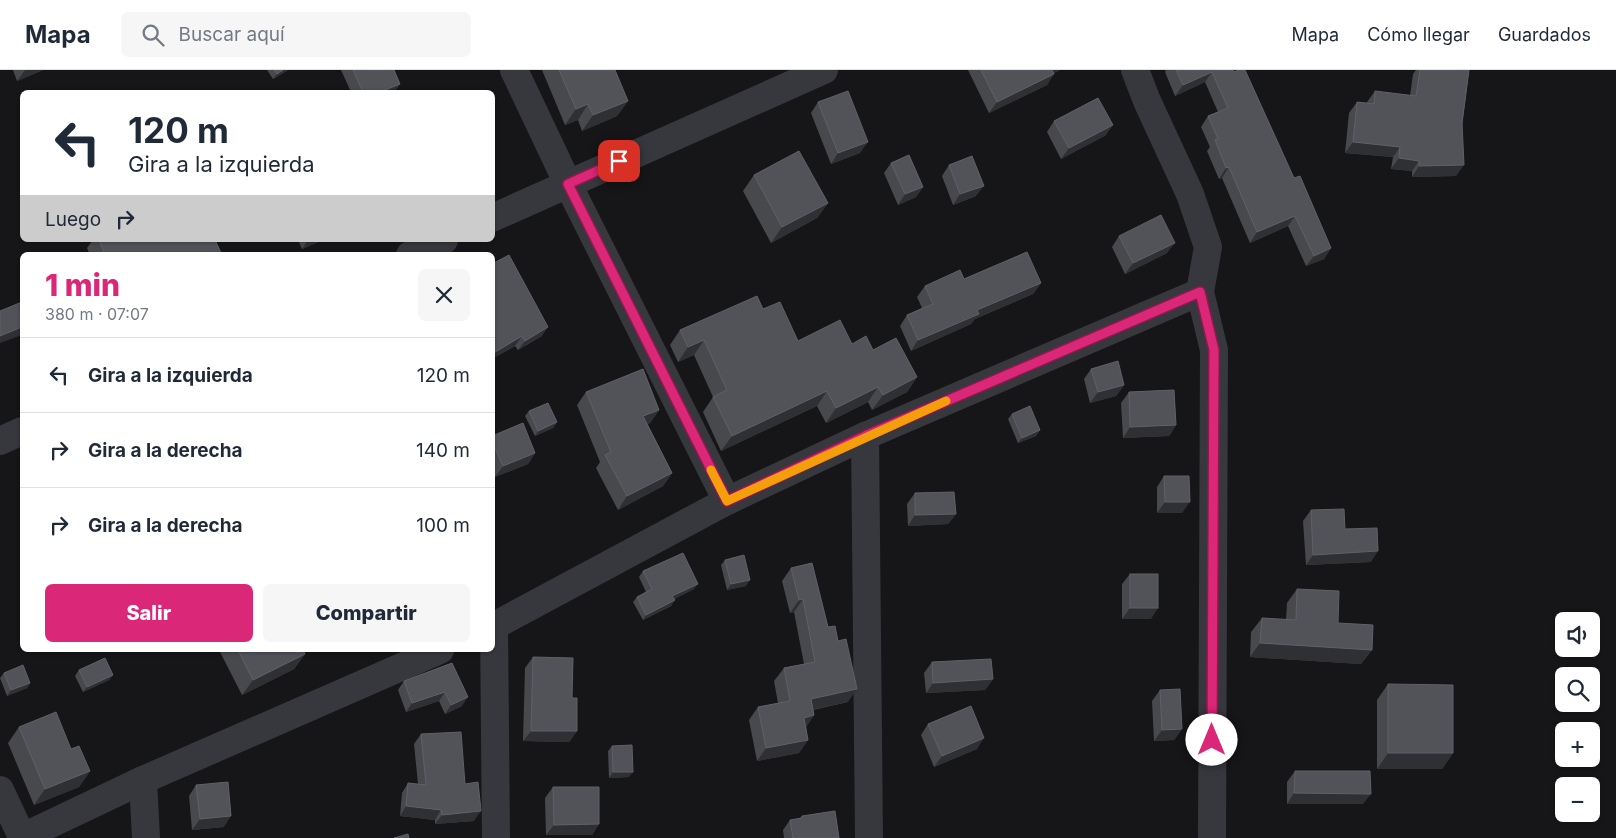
<!DOCTYPE html>
<html lang="es">
<head>
<meta charset="utf-8">
<style>
  body { margin:0; font-family:Inter,sans-serif; background:#f6f6f7; color:#1f2937; height:100vh; display:flex; flex-direction:column; font-size:19px; white-space:nowrap }
  * { box-sizing:border-box; margin:0 }
  p { font-size:16px; color:#747a83 }
  .icon { flex:none; width:28px; height:28px; fill:none; stroke:currentColor; stroke-width:2; stroke-linecap:round; stroke-linejoin:round }
  .map { position:relative; flex:1; overflow:hidden }
  .sheet { position:absolute; left:20px; top:182px; width:475px; height:400px; display:flex; flex-direction:column; background:#fff; border-radius:8px; box-shadow:0 1px 4px #0004 }
  .sheet>* { flex:none }
  .top-card { position:absolute; left:20px; top:20px; width:475px; height:152px; border-radius:8px; box-shadow:0 1px 4px #0004; background:#fff; color:#1f2937; overflow:hidden }
  .tools { position:absolute; left:1555px; top:542px; display:grid; gap:10px }
  .tools a { display:grid; place-items:center; width:45px; height:45px; border-radius:8px; background:#fff; box-shadow:0 1px 4px #0004; font-size:25px }
  .pin { position:absolute; display:grid; place-items:center; width:42px; height:42px; color:#fff; margin:-21px; border-radius:10px; box-shadow:0 2px 8px #0006 }
  .me { position:absolute; width:55px; margin:-28px; rotate:0deg; stroke-linejoin:round; filter:drop-shadow(0 0 4px #0008) }
  .turn { display:flex; align-items:center; gap:18px; height:105px; padding:0 25px; font-size:22px }
  .turn .icon { width:65px; height:65px; stroke-width:2.5 }
  .turn b { display:block; font-size:35px; line-height:42px }
  .then { display:flex; align-items:center; height:48px; padding:0 25px; background:#0003; gap:10px; font-size:19px }
  .round { display:grid; place-items:center; flex:none; width:52px; height:52px; border-radius:8px; background:#f6f6f7 }
  .summary { display:flex; align-items:center; justify-content:space-between; height:85px; padding:0 25px }
  h1 { font-size:30px; font-weight:800; line-height:38px; color:#db2777 }
  .cta { display:flex; gap:10px; margin-top:auto; padding:10px 25px }
  .cta a { flex:1; height:58px; border-radius:8px; background:#db2777; color:#fff; font-size:20px; font-weight:800; line-height:58px; text-align:center }
  .cta a+a { background:#f6f6f7; color:#1f2937 }
  ul { padding:0; list-style:none }
  li { display:flex; align-items:center; gap:15px; height:75px; padding:0 25px; border-top:1px solid #e0e1e3 }
  li div { flex:1 }
  li b { display:block; font-size:19px }
  li em { font-style:normal }
  header { display:flex; align-items:center; gap:30px; box-sizing:border-box; height:70px; padding:0 25px; background:#fff; border-bottom:1px solid #e0e1e3 }
  header strong { font-size:24px }
  nav { display:flex; gap:28px; margin-inline-start:auto; font-size:18px }
  .search { width:350px; height:45px; background:#f6f6f7; display:flex; align-items:center; gap:12px; box-sizing:border-box; padding:0 18px; border-radius:8px; color:#747a83; font-size:19px }
  .map>svg:first-child { display:block }
  .lines { fill:none; stroke-linecap:round; stroke-linejoin:round }
  .minor { stroke:#37383d; stroke-width:28 }
  .wall { fill:#47494d }
  .shaded-wall { fill:#2f3033 }
  .building { fill:#525359; stroke:#5f6168 }
  .route-casing { stroke:#8e194d; stroke-width:12 }
  .route { stroke:#db2777; stroke-width:9 }
  .slow { stroke:#f59e0b; stroke-width:9 }
</style>
</head>
<body>
<header>
<strong>Mapa</strong>
<div class="search"><svg class="icon" aria-label="search" viewBox="0 0 24 24"><circle cx="10" cy="10" r="6"/><path d="M15 15l6 6"/></svg>Buscar aquí</div>
<nav><a>Mapa</a><a>Cómo llegar</a><a>Guardados</a></nav>
</header>
<div class="map">
<svg width="1616" height="768" viewBox="0 0 1616 768">
  <rect width="100%" height="100%" fill="#161618"/>
  <g class="lines">
    <g class="minor">
      <polyline points="514,0 568,114 727,431"/>
      <polyline points="1135,0 1147,31 1190,124 1208,177 1200,222 1214,280 1212,768"/>
      <polyline points="492,148 824,0"/>
      <polyline points="410,185 444,170"/>
      <polyline points="865,366 869,768"/>
      <polyline points="0,371 22,361"/>
      <polyline points="494,556 496,768"/>
      <polyline points="492,557 727,431 865,366 1200,222"/>
      <polyline points="143,710 146,768"/>
      <polyline points="0,720 22,767"/>
      <polyline points="21,768 143,710 440,580"/>
    </g>
  </g>
  <g class="wall">
    <polygon points="13,0 43,0 17,11"/>
    <polygon points="267,0 288,0 273,9"/>
    <polygon points="341,0 394,0 400,14 394,22 351,22"/>
    <polygon points="542,0 615,0 628,31 617,46 582,61 578,50 565,55"/>
    <polygon points="968,0 1060,0 1054,3 1047,15 989,43"/>
    <polygon points="1166,0 1233,0 1294,108 1331,178 1324,189 1306,196 1288,156 1250,173 1222,108 1219,109 1207,81 1210,77 1201,57 1208,46 1218,42 1205,12 1175,26 1165,2"/>
    <polygon points="1416,0 1469,0 1456,106 1412,107 1412,101 1391,99 1393,87 1345,83 1349,43 1357,32 1367,33 1367,32 1375,21 1410,26 1413,4"/>
    <polygon points="818,32 860,83 831,94 811,43"/>
    <polygon points="1054,51 1106,65 1061,89 1047,62"/>
    <polygon points="891,93 923,117 916,127 898,135 884,103"/>
    <polygon points="949,95 976,126 953,135 942,106"/>
    <polygon points="754,105 828,133 817,148 771,173 743,121"/>
    <polygon points="1119,166 1167,183 1125,204 1112,177"/>
    <polygon points="93,170 215,170 222,185 90,185 87,178"/>
    <polygon points="298,170 323,170 302,179"/>
    <polygon points="492,194 542,266 518,280 515,276 492,289"/>
    <polygon points="964,209 1041,213 1033,224 975,249 971,254 911,281 900,256 907,245 922,238 917,227 925,216"/>
    <polygon points="763,239 798,271 852,274 873,280 917,307 907,322 872,340 868,332 826,353 817,336 721,381 703,342 713,327 694,285 678,292 670,275 680,260"/>
    <polygon points="1091,299 1124,315 1116,326 1090,333 1084,309"/>
    <polygon points="586,322 659,340 650,353 647,354 672,403 663,416 618,440 596,398 600,392 577,335"/>
    <polygon points="1129,322 1176,355 1169,366 1123,368 1121,333"/>
    <polygon points="529,341 557,352 553,358 535,366 525,346"/>
    <polygon points="1012,344 1040,360 1036,366 1018,373 1008,349"/>
    <polygon points="492,366 535,383 528,394 495,407 492,400"/>
    <polygon points="1164,406 1182,443 1157,443 1157,417"/>
    <polygon points="915,423 956,444 948,454 908,456 907,434"/>
    <polygon points="1311,440 1345,459 1371,492 1306,495 1303,451"/>
    <polygon points="725,490 746,516 727,520 721,495"/>
    <polygon points="791,498 828,557 848,632 813,640 814,645 806,657 808,670 799,683 757,691 749,650 758,637 778,633 774,611 784,598 804,594 794,542 790,543 782,511"/>
    <polygon points="643,501 694,519 674,529 671,536 643,550 633,532 637,527 646,522 639,507"/>
    <polygon points="1130,504 1151,549 1122,549 1122,514"/>
    <polygon points="1297,519 1338,553 1372,580 1361,594 1250,587 1251,562 1262,548 1286,550 1287,533"/>
    <polygon points="219,580 303,580 305,584 294,599 242,625"/>
    <polygon points="533,587 572,628 577,661 569,672 523,671 525,598"/>
    <polygon points="932,592 993,609 985,620 926,623 924,603"/>
    <polygon points="452,593 462,636 445,644 439,631 406,642 398,620 404,611"/>
    <polygon points="79,600 113,605 109,610 83,622 75,606"/>
    <polygon points="4,603 30,613 27,618 7,626 0,608"/>
    <polygon points="1388,614 1453,683 1442,699 1377,699 1377,630"/>
    <polygon points="1160,620 1182,659 1174,670 1154,671 1152,631"/>
    <polygon points="928,654 977,679 934,697 921,665"/>
    <polygon points="19,657 71,679 90,701 79,717 34,735 8,673"/>
    <polygon points="421,664 465,714 474,751 435,754 435,750 400,746 402,723 408,713 418,714 414,674"/>
    <polygon points="612,676 629,707 609,708 608,681"/>
    <polygon points="1295,701 1363,734 1287,734 1287,712"/>
    <polygon points="196,715 224,757 192,760 189,726"/>
    <polygon points="553,717 599,754 592,765 546,765 545,728"/>
    <polygon points="802,746 839,768 784,768 783,760 790,750 800,748"/>
  </g>
  <g class="shaded-wall">
    <polygon points="25,0 43,0 17,11"/>
    <polygon points="283,0 288,0 273,9 277,4"/>
    <polygon points="1049,0 1060,0 1044,8"/>
    <polygon points="1212,2 1205,12 1175,26 1183,15"/>
    <polygon points="1054,4 1047,15 989,43 997,32"/>
    <polygon points="400,14 394,22 380,22"/>
    <polygon points="628,31 617,46 582,61 593,45"/>
    <polygon points="588,34 578,50 565,55 576,39"/>
    <polygon points="1113,55 1106,65 1061,89 1069,78"/>
    <polygon points="868,72 860,83 831,94 838,83"/>
    <polygon points="1353,72 1400,77 1393,87 1345,83"/>
    <polygon points="1399,88 1419,91 1412,101 1391,99"/>
    <polygon points="1464,95 1456,106 1412,107 1419,96"/>
    <polygon points="1229,97 1222,108 1219,109 1226,98"/>
    <polygon points="984,116 976,126 953,135 960,124"/>
    <polygon points="923,117 916,127 898,135 905,124"/>
    <polygon points="828,133 817,148 771,173 782,157"/>
    <polygon points="1295,146 1288,156 1250,173 1257,162"/>
    <polygon points="308,170 323,170 302,179"/>
    <polygon points="1175,173 1167,183 1125,204 1133,193"/>
    <polygon points="1331,178 1324,189 1306,196 1314,186"/>
    <polygon points="1041,213 1033,224 975,249 971,254 911,281 918,270 977,240"/>
    <polygon points="22,257 22,265 0,273 0,266"/>
    <polygon points="548,257 542,266 518,280 525,271"/>
    <polygon points="522,266 515,276 492,289 492,284"/>
    <polygon points="704,270 694,285 678,292 688,277"/>
    <polygon points="917,307 907,322 872,340 883,325"/>
    <polygon points="1124,315 1116,326 1090,333 1098,322"/>
    <polygon points="878,317 868,332 826,353 836,338"/>
    <polygon points="827,321 817,336 721,381 732,366"/>
    <polygon points="659,340 650,353 634,359 643,346"/>
    <polygon points="557,352 553,358 535,366 538,361"/>
    <polygon points="1176,355 1169,366 1123,368 1130,357"/>
    <polygon points="1040,360 1036,366 1018,373 1022,368"/>
    <polygon points="535,383 528,394 495,407 503,396"/>
    <polygon points="672,403 663,416 618,440 627,426"/>
    <polygon points="1165,432 1190,432 1182,443 1157,443"/>
    <polygon points="956,444 948,454 908,456 915,445"/>
    <polygon points="1378,481 1371,492 1306,495 1313,485"/>
    <polygon points="750,510 746,516 727,520 731,514"/>
    <polygon points="698,514 694,519 669,531 672,526"/>
    <polygon points="803,529 794,542 790,543 799,530"/>
    <polygon points="675,530 671,536 643,550 646,545"/>
    <polygon points="1130,538 1158,538 1151,549 1122,549"/>
    <polygon points="1260,573 1372,580 1361,594 1250,587"/>
    <polygon points="305,584 294,599 242,625 253,610"/>
    <polygon points="113,605 109,610 83,622 87,617"/>
    <polygon points="993,609 985,620 926,623 933,613"/>
    <polygon points="30,613 27,618 7,626 11,620"/>
    <polygon points="857,619 848,632 801,642 811,629"/>
    <polygon points="445,622 439,631 406,642 412,633"/>
    <polygon points="468,627 462,636 445,644 451,635"/>
    <polygon points="814,645 805,659 804,648"/>
    <polygon points="1182,659 1174,670 1154,671 1162,660"/>
    <polygon points="531,661 577,661 569,672 523,671"/>
    <polygon points="984,668 977,679 934,697 942,686"/>
    <polygon points="808,670 799,683 757,691 766,678"/>
    <polygon points="1388,683 1453,683 1442,699 1377,699"/>
    <polygon points="90,701 79,717 34,735 45,719"/>
    <polygon points="613,702 633,702 629,707 609,708"/>
    <polygon points="1294,723 1371,724 1363,734 1287,734"/>
    <polygon points="406,736 441,740 435,750 400,746"/>
    <polygon points="481,741 474,751 435,754 442,745"/>
    <polygon points="231,746 224,757 192,760 200,749"/>
    <polygon points="599,754 592,765 546,765 554,755"/>
  </g>
  <g class="building">
    <polygon points="274,0 283,0 277,4"/>
    <polygon points="353,0 394,0 400,14 380,22 363,22"/>
    <polygon points="559,0 615,0 628,31 593,45 588,34 576,39"/>
    <polygon points="981,0 1052,0 1054,4 997,32"/>
    <polygon points="1176,0 1233,0 1234,2 1238,0 1245,0 1294,108 1300,106 1331,178 1314,186 1295,146 1257,162 1229,97 1226,98 1215,70 1218,69 1208,46 1228,38 1212,2 1183,15"/>
    <polygon points="1420,0 1469,0 1462,53 1464,95 1419,96 1419,91 1399,88 1400,77 1353,72 1357,32 1374,34 1375,21 1416,26"/>
    <polygon points="848,21 868,72 838,83 818,32"/>
    <polygon points="1098,28 1113,55 1069,78 1054,51"/>
    <polygon points="799,81 828,133 782,157 754,105"/>
    <polygon points="909,85 923,117 905,124 891,93"/>
    <polygon points="972,86 984,116 960,124 949,95"/>
    <polygon points="1161,145 1175,173 1133,193 1119,166"/>
    <polygon points="99,170 215,170 222,185 105,185"/>
    <polygon points="1027,182 1041,213 977,240 979,244 918,270 907,245 933,234 925,216 960,200 964,209"/>
    <polygon points="509,185 548,257 525,271 522,266 492,284 492,228 494,227 492,224 492,194"/>
    <polygon points="757,226 763,239 780,232 798,271 840,250 852,274 866,266 873,280 896,268 917,307 883,325 878,317 836,338 827,321 732,366 713,327 727,320 704,270 688,277 680,260"/>
    <polygon points="22,232 22,257 0,266 0,241"/>
    <polygon points="1118,291 1124,315 1098,322 1091,299"/>
    <polygon points="643,299 659,340 643,346 672,403 627,426 605,385 611,382 586,322"/>
    <polygon points="1174,320 1176,355 1130,357 1129,322"/>
    <polygon points="548,333 557,352 538,361 529,341"/>
    <polygon points="1030,336 1040,360 1022,368 1012,344"/>
    <polygon points="523,353 535,383 503,396 492,371 492,366"/>
    <polygon points="1164,406 1189,406 1190,432 1165,432"/>
    <polygon points="954,422 956,444 915,445 915,423"/>
    <polygon points="1344,439 1345,459 1377,458 1378,481 1313,485 1311,440"/>
    <polygon points="683,483 698,514 672,526 675,530 646,545 637,527 652,519 643,501"/>
    <polygon points="744,485 750,510 731,514 725,490"/>
    <polygon points="812,493 828,557 835,556 838,571 846,569 857,619 811,629 814,645 804,648 808,670 766,678 758,637 790,631 784,598 815,592 803,529 799,530 791,498"/>
    <rect x="1130" y="504" width="28" height="34"/>
    <polygon points="1297,519 1339,521 1338,553 1373,555 1372,580 1260,573 1262,548 1296,550"/>
    <polygon points="238,580 303,580 305,584 253,610"/>
    <polygon points="533,587 573,588 572,628 577,628 577,661 531,661"/>
    <polygon points="105,588 113,605 87,617 79,600"/>
    <polygon points="991,589 993,609 933,613 932,592"/>
    <polygon points="452,593 468,627 451,635 445,622 412,633 404,611"/>
    <polygon points="23,595 30,613 11,620 4,603"/>
    <polygon points="1388,614 1453,615 1453,683 1388,683"/>
    <polygon points="1180,619 1182,659 1162,660 1160,620"/>
    <polygon points="971,636 984,668 942,686 928,654"/>
    <polygon points="56,642 71,679 79,676 90,701 45,719 19,657"/>
    <polygon points="461,662 465,714 478,712 481,741 442,745 441,740 406,736 408,713 426,715 421,664"/>
    <polygon points="632,675 633,702 613,702 612,676"/>
    <polygon points="1295,701 1370,701 1371,724 1294,723"/>
    <polygon points="228,712 231,746 200,749 196,715"/>
    <polygon points="553,717 599,717 599,754 554,755"/>
    <polygon points="835,741 839,768 793,768 790,750 802,748 802,746"/>
    <polygon points="408,764 409,768 394,768"/>
  </g>
  <g class="lines">
    <g class="route-casing">
      <polyline id="route" points="619,91 568,114 727,431 865,366 1200,222 1214,280 1212,670"/>
    </g>
    <use href="#route" class="route"/>
    <polyline class="slow" points="711,400 727,431 946,331"/>
  </g>
</svg>
<div class="tools">
<a><svg class="icon" aria-label="sound" viewBox="0 0 24 24"><path d="M4 9h4l5-4v14l-5-4H4zM17 9q2 3 0 6"/></svg></a>
<a><svg class="icon" aria-label="search" viewBox="0 0 24 24"><circle cx="10" cy="10" r="6"/><path d="M15 15l6 6"/></svg></a>
<a>+</a>
<a>−</a>
</div>
<div class="pin" style="left:619px;top:91px;background:#d93025"><svg class="icon" aria-label="arrive" viewBox="0 0 24 24"><path d="M6 21V4h12l-3 4 3 4H6"/></svg></div>
<svg class="me" style="left:1212px;top:670px" viewBox="-20 -20 40 40"><circle r="19" fill="#fff"/><path d="M0-13L10 11 0 6-10 11z" fill="#db2777"/></svg>
<div class="top-card">
<div class="turn"><svg class="icon" aria-label="left" viewBox="0 0 24 24"><path d="M17 20v-9H6M10 6l-5 5 5 5"/></svg><div><b>120 m</b>Gira a la izquierda</div></div>
<div class="then">Luego<svg class="icon" aria-label="right" viewBox="0 0 24 24"><path d="M7 20v-9h11M14 6l5 5-5 5"/></svg></div>
</div>
<section class="sheet">
<div class="summary"><div><h1>1 min</h1><p>380 m · 07:07</p></div><a class="round"><svg class="icon" aria-label="close" viewBox="0 0 24 24"><path d="M6 6l12 12M18 6L6 18"/></svg></a></div>
<ul>
<li><svg class="icon" aria-label="left" viewBox="0 0 24 24"><path d="M17 20v-9H6M10 6l-5 5 5 5"/></svg><div><b>Gira a la izquierda</b></div><em>120 m</em></li>
<li><svg class="icon" aria-label="right" viewBox="0 0 24 24"><path d="M7 20v-9h11M14 6l5 5-5 5"/></svg><div><b>Gira a la derecha</b></div><em>140 m</em></li>
<li><svg class="icon" aria-label="right" viewBox="0 0 24 24"><path d="M7 20v-9h11M14 6l5 5-5 5"/></svg><div><b>Gira a la derecha</b></div><em>100 m</em></li>
</ul>
<div class="cta"><a>Salir</a><a>Compartir</a></div>
</section>
</div>
</body>
</html>
